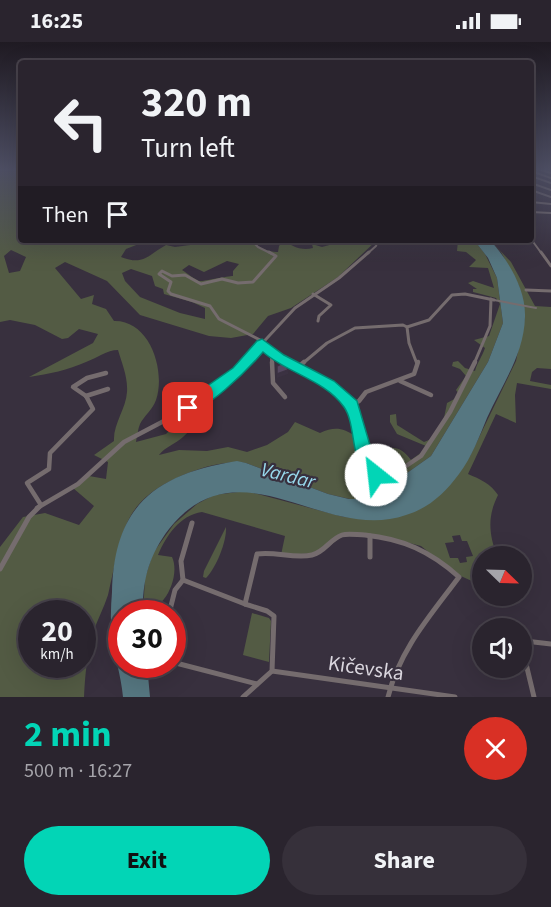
<!DOCTYPE html>
<html lang="en">
<head>
<meta charset="utf-8">
<style>
  body { margin:0; font-family:"Source Sans 3",sans-serif; background:#36303a; color:#f1f3f6; height:100vh; display:flex; flex-direction:column; font-size:22px; white-space:nowrap }
  * { box-sizing:border-box; margin:0 }
  p { font-size:20px; color:#a5a4aa }
  .icon { flex:none; width:33px; height:33px; fill:none; stroke:currentColor; stroke-width:2; stroke-linecap:round; stroke-linejoin:round }
  .map { position:relative; height:655px; overflow:hidden }
  .drawer { display:flex; flex-direction:column; background:#2a242e; flex:1 }
  .drawer>* { flex:none }
  .guide { position:absolute; left:18px; top:18px; width:516px; height:183px; border-radius:6px; box-shadow:0 6px 24px #0002,0 0 0 2px #46414a; background:#2a242e; color:#f1f3f6; overflow:hidden }
  .needle { width:39px; rotate:113deg }
  .controls { position:absolute; left:472px; top:504px; display:grid; gap:12px }
  .controls a { display:grid; place-items:center; width:60px; height:60px; border-radius:50%; background:#2a242e; box-shadow:0 6px 24px #0002,0 0 0 2px #46414a; font-size:30px }
  .speed { position:absolute; left:18px; top:558px; display:flex; gap:12px; font-size:30px; font-weight:700; text-align:center }
  .speed>* { display:grid; place-content:center; width:78px; height:78px; border-radius:50%; background:#2a242e; box-shadow:0 6px 24px #0002,0 0 0 2px #46414a; line-height:1 }
  .speed small { font-size:15px; font-weight:400 }
  .speed .limit { border:9px solid #d22; background:#fff; color:#111 }
  .pin { position:absolute; display:grid; place-items:center; width:51px; height:51px; color:#fff; margin:-26px; border-radius:12px; box-shadow:0 3px 9px #0006 }
  .me { position:absolute; width:66px; margin:-33px; rotate:331deg; stroke-linejoin:round; filter:drop-shadow(0 0 4px #0008) }
  .turn { display:flex; align-items:center; gap:21px; height:126px; padding:0 24px; font-size:27px }
  .turn .icon { width:78px; height:78px; stroke-width:2.5 }
  .turn b { display:block; font-size:42px; line-height:51px }
  .then { display:flex; align-items:center; height:57px; padding:0 24px; background:#0003; gap:12px; font-size:22px }
  .round { display:grid; place-items:center; flex:none; width:63px; height:63px; border-radius:32px; background:#36303a }
  .headline { display:flex; align-items:center; justify-content:space-between; height:102px; padding:0 24px }
  h1 { font-size:36px; font-weight:700; line-height:45px; color:#02d5b6 }
  .button { display:flex; gap:12px; margin-top:auto; padding:12px 24px }
  .button a { flex:1; height:69px; border-radius:36px; background:#02d5b6; color:#111; font-size:24px; font-weight:700; line-height:69px; text-align:center }
  .button a+a { background:#36303a; color:#f1f3f6 }
  .status { display:flex; justify-content:space-between; align-items:center; height:42px; padding:0 30px; background:#2a242e; direction:ltr }
  .status svg { height:16px; fill:currentColor }
  .map>svg:first-child { display:block }
  .green { fill:#535b44; fill-rule:evenodd }
  .water { fill:#567781 }
  .lines { fill:none; stroke-linecap:round; stroke-linejoin:round }
  .pedestrian { stroke:#756c6e; stroke-width:2 }
  .minor-far3 { stroke:#756c6e; stroke-width:2 }
  .minor-far2 { stroke:#756c6e; stroke-width:3 }
  .minor-far1 { stroke:#756c6e; stroke-width:4.5 }
  .minor { stroke:#756c6e; stroke-width:5 }
  .shaded-wall { fill:#3b3242 }
  .building { fill:#54485f; stroke:#3b3242; stroke-width:1.5 }
  .route { fill:#02d5b6; stroke:#018a76; stroke-width:1.5 }
  .labels { text-anchor:middle; dominant-baseline:central; stroke-width:4.5; stroke-linejoin:round; paint-order:stroke }
  .water-label { font-size:20px; font-style:italic; fill:#98d9ed; stroke:#38303e }
  .near-street-label { font-size:21px; fill:#dad6de; stroke:#38303e }
</style>
</head>
<body>
<div class="status"><b>16:25</b><svg viewBox="0 0 49 12"><path d="M0 12V9h3v3zM5 12V6h3v6zM10 12V3h3v9zM15 12V0h3v12zM26 1h20v11H26zM47 4h2v5h-2z"/></svg></div>
<div class="map">
<svg width="551" height="655" viewBox="0 0 551 655">
  <rect width="100%" height="100%" fill="#38303e"/>
  <g class="green">
    <path d="M0 128H21V198H149L126 207 121 215C144 224 148 213 166 203L175 205 190 203 177 198 197 201 250 198C255 204 270 211 278 210L279 204 284 198H293L288 200C294 207 305 208 313 206L312 202 322 205 337 201V198H377L338 235 291 266 268 274 253 292 231 296 209 294 140 273 107 239 65 220 55 226 81 257 94 253 92 262 106 267 114 279C150 278 166 329 156 358 153 367 144 374 140 382 138 387 137 394 136 400L166 392 192 366 197 371H208C197 379 192 387 183 395 175 402 165 405 159 413L179 408 207 409 228 405 247 410 267 403 288 390 295 380 320 391C345 379 352 396 373 403 392 410 397 399 411 418L422 410 426 404 397 392 390 380V373L396 372 397 383 424 400 434 396 444 376 447 361 460 354 456 348 466 334 460 327 452 324 453 320 458 319 465 326 475 329C477 321 482 315 485 306L474 298 489 294 500 262 496 256 473 250V247H477L468 241 473 239 494 246 488 226 469 225 476 218 466 210 457 209 458 198H474L485 212 497 236 503 281 488 320 431 414 407 431 395 447 369 457H350L328 452 246 421C228 418 206 424 188 431 120 458 123 490 108 553 104 566 97 578 93 591 87 612 85 634 84 655H0V505L23 475 45 471 79 483 94 464 73 446 89 434 106 437 108 420 94 413 114 399C113 382 126 367 127 350 128 335 122 322 118 308 107 308 97 316 86 320 68 328 49 332 29 335L93 301 98 292 79 287 68 296 62 297 35 283 10 278 0 280ZM11 208 26 215 20 229 9 231 4 214ZM227 219 239 222 233 229V234C228 234 200 240 199 239 194 237 187 231 182 228L189 223 204 230ZM131 227 152 234 155 244 163 247 164 252 192 260 205 266V277L180 271 140 255 125 239 122 231ZM32 572H82V622H32Z"/>
    <path d="M490 198 511 220 535 264 551 265V327L537 326 532 330 530 339 551 343V347L517 341 515 353 516 381 496 372 468 432C480 437 491 442 498 453 487 475 489 492 497 514H483V544L454 531 421 504 394 497 345 492 320 511 281 513 285 494 202 470C180 473 166 494 158 513L172 515C178 528 172 547 164 557 160 563 154 565 151 571L143 572 145 536 153 511 174 482 197 462 214 453 246 449 344 475 382 477 470 414 516 319 525 275 519 244 501 210ZM460 493 462 499H467L473 514 466 515 467 520 460 521 458 516H450L445 501 454 500 452 494Z"/>
    <path d="M226 485C227 499 216 526 206 536L203 535 204 529Z"/>
    <polygon points="252,571 269,576 271,579 269,620 243,613"/>
  </g>
  <path class="water" d="M474 198H490C508 218 526 247 525 275 524 313 502 342 487 376 479 395 472 415 459 432 445 451 429 466 406 473 323 502 240 398 169 487 149 513 142 539 143 571L122 572V622L147 623 150 655H123C121 633 114 613 112 592 110 578 111 564 112 550 114 464 155 432 237 419L246 421 328 452 349 457H369L395 447 407 431 431 414 488 320 503 281 497 236 488 216Z"/>
  <g class="lines">
    <polyline class="pedestrian" points="494,258 536,266"/>
    <g class="minor-far3">
      <polyline points="541,128 551,131"/>
      <polyline points="531,129 551,136"/>
      <polyline points="531,134 551,141"/>
      <polyline points="531,141 551,148"/>
      <polyline points="531,148 551,155"/>
      <polyline points="531,160 551,162"/>
      <polyline points="531,170 551,171"/>
      <polyline points="531,197 542,212"/>
      <polyline points="251,198 258,205 272,212"/>
      <polyline points="399,198 412,202"/>
      <polyline points="367,212 376,204 378,198"/>
    </g>
    <g class="minor-far2">
      <polyline points="541,210 551,224"/>
      <polyline points="526,248 551,249"/>
      <polyline points="313,252 331,263 319,274 318,279"/>
      <polyline points="264,300 219,277 210,264 171,252 168,249 171,240 159,232 162,229 172,234 185,233 201,242 222,237 238,241 253,240 276,214 269,210"/>
      <polyline points="262,302 279,317 288,322"/>
      <polyline points="271,311 272,322"/>
      <polyline points="243,322 295,266 339,236 369,210"/>
      <polyline points="302,322 327,301 355,286 403,283 407,285"/>
      <polyline points="417,322 409,301 407,285 429,278 452,253 465,252 494,258"/>
      <polyline points="474,322 490,284 491,257"/>
    </g>
    <g class="minor-far1">
      <polyline points="272,320 273,341 285,355"/>
      <polyline points="285,320 329,342 352,363 359,359 366,350 414,332 418,320"/>
      <polyline points="297,326 304,320"/>
      <polyline points="400,339 431,353"/>
      <polyline points="86,354 108,347"/>
      <polyline points="352,363 367,421 376,433 391,434 421,414 450,370 475,320"/>
      <polyline points="41,463 27,441 49,427 50,411 93,367 86,354 73,345 87,336 106,331"/>
      <polyline points="37,466 78,442 124,400 181,370 229,337 245,320"/>
    </g>
    <g class="minor">
      <polyline points="370,494 370,515"/>
      <polyline points="0,527 29,475 40,464"/>
      <polyline points="183,538 181,519 192,481"/>
      <polyline points="169,572 175,548 183,538 245,562"/>
      <polyline points="522,603 525,599 551,602"/>
      <polyline points="522,605 534,655"/>
      <polyline points="172,620 257,642"/>
      <polyline points="272,629 455,655"/>
      <path d="M243 655 272 629 274 574 267 569 245 562 257 512C275 509 294 517 312 513 325 510 330 497 342 493 348 491 358 493 365 493 403 497 430 509 459 535 430 574 400 607 388 655"/>
    </g>
  </g>
  <polygon class="shaded-wall" points="288,328 288,332 277,336 277,332"/>
  <polygon class="building" points="285,320 288,328 277,332 277,324"/>
  <linearGradient id="sky" x2="0" y2="1"><stop stop-color="#1f1a22"/><stop offset="0.58" stop-color="#4d4e63"/><stop offset="1" stop-color="#4d4e63" stop-opacity="0"/></linearGradient>
  <rect width="551" height="219" fill="url(#sky)"/>
  <path class="route" d="M262 297 284 313 334 339 357 359 374 417 385 433 382 438 376 440C348 429 358 385 344 365 325 338 287 331 263 310 251 324 201 376 183 370L181 366 183 361 233 326 257 299Z"/>
  <g class="labels">
    <g class="water-label">
      <text transform="translate(288 434) rotate(14)">Vardar</text>
    </g>
    <g class="near-street-label">
      <text transform="translate(366 626) rotate(8)">Kičevska</text>
    </g>
  </g>
</svg>
<div class="controls">
<a><svg class="needle" viewBox="-14 -14 28 28"><path d="M0-13l5 13h-10z" fill="#e53935"/><path d="M0 13l5-13h-10z" fill="#a5a4aa"/></svg></a>
<a><svg class="icon" aria-label="sound" viewBox="0 0 24 24"><path d="M4 9h4l5-4v14l-5-4H4zM17 9q2 3 0 6"/></svg></a>
</div>
<div class="speed"><div>20<small>km/h</small></div><div class="limit">30</div></div>
<div class="pin" style="left:188px;top:366px;background:#d93025"><svg class="icon" aria-label="arrive" viewBox="0 0 24 24"><path d="M6 21V4h12l-3 4 3 4H6"/></svg></div>
<svg class="me" style="left:376px;top:433px" viewBox="-20 -20 40 40"><circle r="19" fill="#fff"/><path d="M0-13L10 11 0 6-10 11z" fill="#02d5b6"/></svg>
<div class="guide">
<div class="turn"><svg class="icon" aria-label="left" viewBox="0 0 24 24"><path d="M17 20v-9H6M10 6l-5 5 5 5"/></svg><div><b>320 m</b>Turn left</div></div>
<div class="then">Then<svg class="icon" aria-label="arrive" viewBox="0 0 24 24"><path d="M6 21V4h12l-3 4 3 4H6"/></svg></div>
</div>
</div>
<section class="drawer">
<div class="headline"><div><h1>2 min</h1><p>500 m · 16:27</p></div><a class="round" style="background:#d93025;color:#fff"><svg class="icon" aria-label="close" viewBox="0 0 24 24"><path d="M6 6l12 12M18 6L6 18"/></svg></a></div>
<div class="button"><a>Exit</a><a>Share</a></div>
</section>
</body>
</html>
